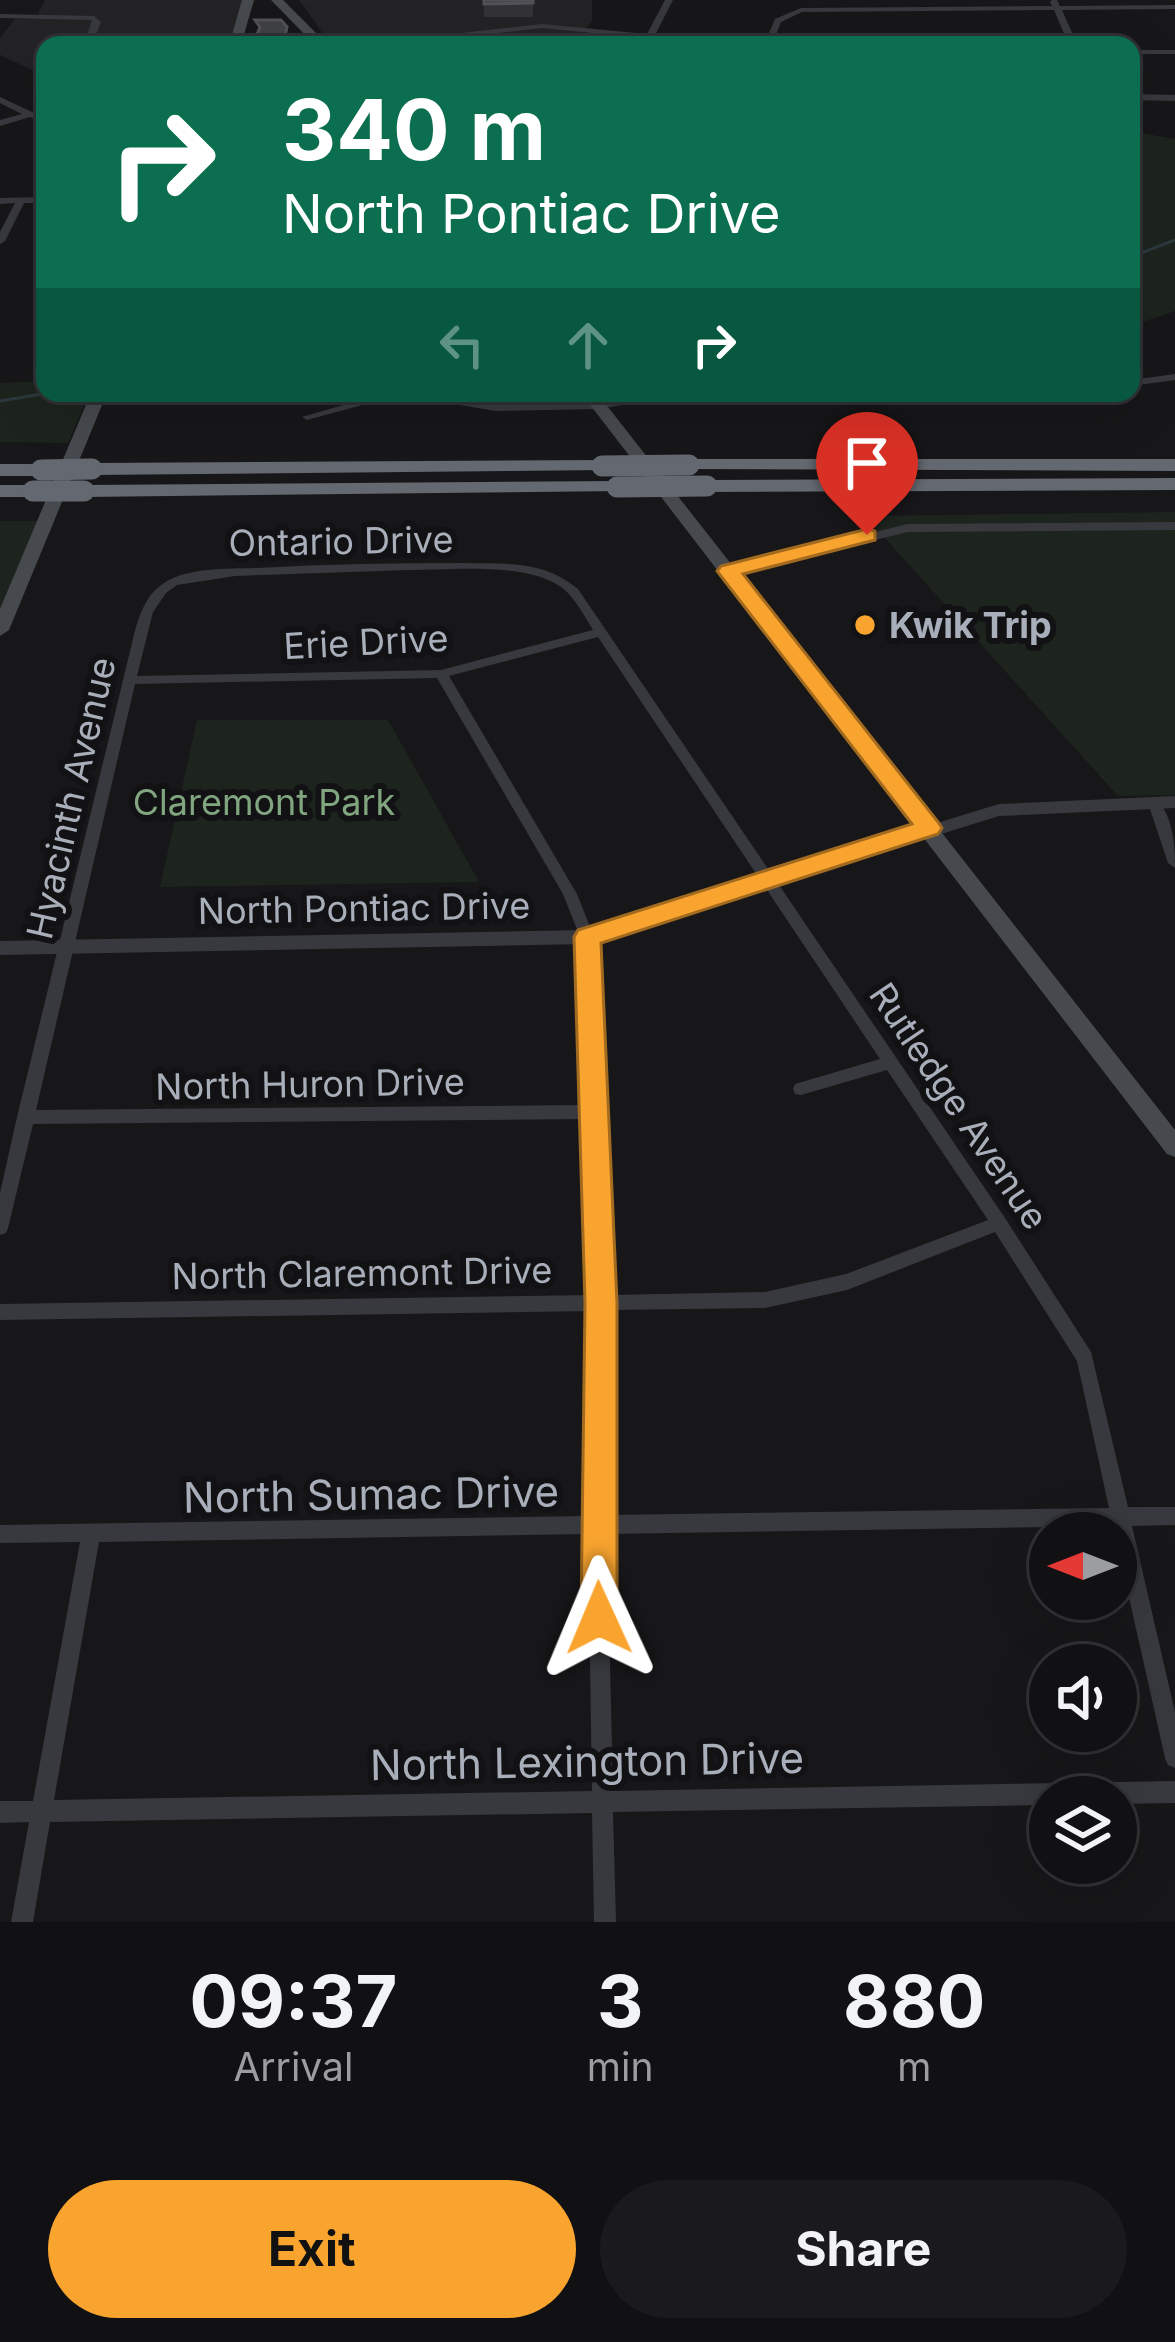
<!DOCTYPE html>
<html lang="en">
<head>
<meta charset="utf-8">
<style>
  body { margin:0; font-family:Inter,sans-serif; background:#1a1a1c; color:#f1f3f6; height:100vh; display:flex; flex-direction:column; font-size:45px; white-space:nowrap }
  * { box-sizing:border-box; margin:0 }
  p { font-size:39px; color:#9c9da0 }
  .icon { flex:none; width:66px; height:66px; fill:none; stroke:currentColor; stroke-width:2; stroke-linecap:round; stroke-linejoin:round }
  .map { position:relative; height:1922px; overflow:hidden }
  .drawer { display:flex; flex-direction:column; background:#111113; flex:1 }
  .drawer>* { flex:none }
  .hud { position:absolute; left:36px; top:36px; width:1104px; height:366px; border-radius:24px; box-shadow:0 12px 48px #0002,0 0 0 3px #303133; background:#0b6e4f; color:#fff; overflow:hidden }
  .needle { width:78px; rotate:270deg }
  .controls { position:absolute; left:1029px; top:1512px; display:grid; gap:24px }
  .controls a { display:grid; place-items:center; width:108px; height:108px; border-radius:50%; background:#111113; box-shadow:0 12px 48px #0002,0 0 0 3px #303133; font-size:60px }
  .pin { position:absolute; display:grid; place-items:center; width:102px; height:102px; color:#fff; margin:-123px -51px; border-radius:50% 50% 50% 0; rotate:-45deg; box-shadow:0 0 12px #0007 }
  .pin .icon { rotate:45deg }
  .me { position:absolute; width:132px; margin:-66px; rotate:359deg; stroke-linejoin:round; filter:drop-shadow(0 0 9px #0008) }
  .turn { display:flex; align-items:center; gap:42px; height:252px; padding:0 48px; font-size:54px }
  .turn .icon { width:156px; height:156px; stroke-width:2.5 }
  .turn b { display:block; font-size:84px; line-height:102px }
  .lanes { display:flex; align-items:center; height:114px; padding:0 48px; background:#0003; justify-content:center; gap:60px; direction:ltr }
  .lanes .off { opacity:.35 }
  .eta { display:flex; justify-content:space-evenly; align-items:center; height:204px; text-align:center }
  .eta b { font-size:72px; font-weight:700; line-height:84px }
  .button { display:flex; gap:24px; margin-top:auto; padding:24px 48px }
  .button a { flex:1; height:138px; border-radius:72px; background:#f9a42f; color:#111; font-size:48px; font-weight:700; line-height:138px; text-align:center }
  .button a+a { background:#1a1a1c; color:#f1f3f6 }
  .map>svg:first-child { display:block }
  .built { fill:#232326 }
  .green { fill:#1d241d }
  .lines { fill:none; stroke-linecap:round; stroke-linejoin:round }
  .stream { stroke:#2c383e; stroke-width:3 }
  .minor { fill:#38393e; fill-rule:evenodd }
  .tertiary { fill:#38393e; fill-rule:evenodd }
  .secondary { fill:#46494e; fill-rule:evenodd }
  .motorway { fill:#646870; fill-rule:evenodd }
  .motorway-bridge { stroke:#646870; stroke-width:21 }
  .wall { fill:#333337 }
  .building { fill:#404145; stroke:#505257; stroke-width:3 }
  .route { fill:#f9a42f; stroke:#a26b1f; stroke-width:3 }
  .poi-dot { fill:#f9a42f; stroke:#121214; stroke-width:4.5 }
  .labels { text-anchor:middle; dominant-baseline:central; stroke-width:12; stroke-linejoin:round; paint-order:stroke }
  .street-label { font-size:36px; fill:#a9afba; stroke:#121214 }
  .poi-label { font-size:36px; font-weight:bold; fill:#a9afba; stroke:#121214; text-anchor:start }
  .park-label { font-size:36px; fill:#80a57f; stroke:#121214 }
  .near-street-label { font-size:42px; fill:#a9afba; stroke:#121214 }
</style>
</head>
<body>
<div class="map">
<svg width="1175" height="1922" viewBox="0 0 1175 1922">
  <rect width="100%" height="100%" fill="#171719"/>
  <g class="built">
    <polygon points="45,0 245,0 227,45 45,45 45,76 0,55 0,38 15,19 36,18"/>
    <polygon points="299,0 592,0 592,21 573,45 331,45"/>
  </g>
  <g class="green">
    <polygon points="1131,131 1175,139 1175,311 1131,326"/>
    <polygon points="45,381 45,393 89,393 68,443 0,442 0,383"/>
    <polygon points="1175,512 1175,795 1118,796 865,516"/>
    <polygon points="0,521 46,521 0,630"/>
    <polygon points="197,720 388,720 479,882 160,887"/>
  </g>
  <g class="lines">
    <g class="stream">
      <polyline points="1131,257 1175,240"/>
      <polyline points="0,401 48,393"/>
    </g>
    <g class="minor">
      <polygon points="665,0 673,0 655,35 735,43 739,45 710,45 542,28 394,45 368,45 372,43 542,24 647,34"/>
      <polygon points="1052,0 1057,0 1060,6 1175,5 1175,9 1062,10 1073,35 1083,45 1074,45 1065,36 1054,10 802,12 781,22 772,45 764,45 775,19 801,8 1052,6 1050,2"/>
      <polygon points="0,14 94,16 101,22 92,45 84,45 92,20 0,18"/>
      <rect x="1131" y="50" width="44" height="4"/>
      <polygon points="1131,94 1175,95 1175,101 1131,100"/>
      <polygon points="0,97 45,118 45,124 30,117 0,126 0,120 22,114 0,103"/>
      <polygon points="45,197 45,203 24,203 5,241 0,244 0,232 15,203 0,204 0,198"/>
      <polygon points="1175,374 1175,380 1131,386 1131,380"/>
      <polygon points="654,393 677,393 672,396 599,409 496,411 436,401 381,400 307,420 302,417 381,394 436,395 496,405 599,403"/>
      <polygon points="1175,522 1175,530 908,532 728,575 722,571 728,567 908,524"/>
      <path d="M464 563C508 564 543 560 578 589L1005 1218 1091 1352 1128 1507H1175V1525L1132 1526 1175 1712V1768L1168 1765 1165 1758 1113 1526 607 1534 613 1791 1175 1781V1803L1116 1804V1797H1050V1805L613 1812 616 1922H594L592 1813 50 1822 33 1922H11L29 1822 0 1823V1801H33L80 1542 0 1543V1525L588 1516 592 1311 0 1320V1304L592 1295 586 1119 33 1124 8 1228 6 1233 0 1235V1193L17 1117 133 639C138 618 145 595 164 583 188 567 229 569 257 568 326 564 395 563 464 563ZM409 570C452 570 533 561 566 591 577 602 585 617 593 630L441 670 137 676 153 612 166 593 177 585 235 576ZM598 637 880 1059 795 1084 793 1089 795 1094 801 1095 887 1070 988 1220 846 1274 765 1292 609 1295 602 1116 604 1112 602 1107 594 937 577 894 449 676ZM437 678 563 894 580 937 585 1105 36 1110 135 684ZM995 1232 1077 1361 1109 1508 607 1515 610 1310 765 1308 847 1290ZM588 1534 592 1791 54 1800 99 1542Z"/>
      <path d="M1155 798C1173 814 1175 845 1175 868L1168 863 1148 803Z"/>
    </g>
    <polygon class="tertiary" points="1175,796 1175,808 999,816 587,944 0,955 0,941 587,930 999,804"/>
    <g class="secondary">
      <polygon points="242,0 254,0 241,45 229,45"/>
      <polygon points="271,0 283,0 328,45 315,45"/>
      <polygon points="91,393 107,393 9,630 0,636 0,609"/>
      <polygon points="581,393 597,393 1175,1130 1175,1157 1167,1154"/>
    </g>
    <g class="motorway">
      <polygon points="689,459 1175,459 1175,471 682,469 679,465"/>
      <polygon points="602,460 609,462 609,470 92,475 82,469 92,463"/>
      <polygon points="0,464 41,464 51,470 41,476 0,476"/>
      <polygon points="1175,478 1175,490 707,492 697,486 707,480"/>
      <polygon points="617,481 627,487 624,491 84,497 74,491 84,485"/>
      <polygon points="0,485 33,485 43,491 33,497 0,497"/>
    </g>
    <g class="motorway-bridge">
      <polyline points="602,466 689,465"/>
      <polyline points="41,470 92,469"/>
      <polyline points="617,487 707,486"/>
      <polyline points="33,491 84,491"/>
    </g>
  </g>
  <rect class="wall" x="484" y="0" width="49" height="17"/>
  <g class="building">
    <polygon points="484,0 533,0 533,3 484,4"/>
    <polygon points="255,20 281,20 287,27 283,45 260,45 262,37 256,37 260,27"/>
  </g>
  <polygon class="route" points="867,529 875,531 875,540 743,574 938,822 942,828 938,834 601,943 617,1303 617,1618 612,1630 599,1636 586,1630 581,1618 585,1303 574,937 578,930 912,824 717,571 721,566"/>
  <circle class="poi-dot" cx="865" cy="625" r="12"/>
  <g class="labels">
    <g class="street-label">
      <text transform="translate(341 541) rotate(-1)">Ontario Drive</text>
      <text transform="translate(366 642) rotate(-3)">Erie Drive</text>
      <text transform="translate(71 798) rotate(-77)">Hyacinth Avenue</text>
      <text transform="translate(364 908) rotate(-1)">North Pontiac Drive</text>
      <text transform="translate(310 1084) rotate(-1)">North Huron Drive</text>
      <text transform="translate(959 1106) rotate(56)">Rutledge Avenue</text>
      <text transform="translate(362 1273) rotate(-1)">North Claremont Drive</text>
    </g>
    <g class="poi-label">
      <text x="889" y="625">Kwik Trip</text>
    </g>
    <g class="park-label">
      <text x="264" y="802">Claremont Park</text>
    </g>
    <g class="near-street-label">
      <text transform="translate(371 1494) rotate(-1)">North Sumac Drive</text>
      <text transform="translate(587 1761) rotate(-1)">North Lexington Drive</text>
    </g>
  </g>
</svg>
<div class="controls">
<a><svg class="needle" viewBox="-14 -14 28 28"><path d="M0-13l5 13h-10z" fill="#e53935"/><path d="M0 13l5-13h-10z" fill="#9c9da0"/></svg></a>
<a><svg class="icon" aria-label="sound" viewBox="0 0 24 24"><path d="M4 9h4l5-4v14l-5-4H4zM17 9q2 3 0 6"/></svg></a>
<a><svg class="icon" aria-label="layers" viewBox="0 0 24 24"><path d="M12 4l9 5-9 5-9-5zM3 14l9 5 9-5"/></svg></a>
</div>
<div class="pin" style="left:867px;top:535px;background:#d93025"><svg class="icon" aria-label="arrive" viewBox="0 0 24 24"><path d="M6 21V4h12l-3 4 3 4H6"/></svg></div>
<svg class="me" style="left:599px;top:1618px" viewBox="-20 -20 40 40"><path d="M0-17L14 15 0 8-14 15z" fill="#f9a42f" stroke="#fff" stroke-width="4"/></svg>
<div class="hud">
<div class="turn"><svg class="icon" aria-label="right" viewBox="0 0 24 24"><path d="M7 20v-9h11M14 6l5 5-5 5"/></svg><div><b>340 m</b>North Pontiac Drive</div></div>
<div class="lanes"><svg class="icon off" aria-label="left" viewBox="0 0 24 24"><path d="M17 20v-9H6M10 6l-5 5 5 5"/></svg><svg class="icon off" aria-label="ahead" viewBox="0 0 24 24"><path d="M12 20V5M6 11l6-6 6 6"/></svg><svg class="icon" aria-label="right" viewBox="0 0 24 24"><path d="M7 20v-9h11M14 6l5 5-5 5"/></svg></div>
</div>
</div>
<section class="drawer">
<div class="eta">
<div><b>09:37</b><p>Arrival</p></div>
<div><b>3</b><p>min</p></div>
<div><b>880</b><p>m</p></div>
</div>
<div class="button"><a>Exit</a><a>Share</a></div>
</section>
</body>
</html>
